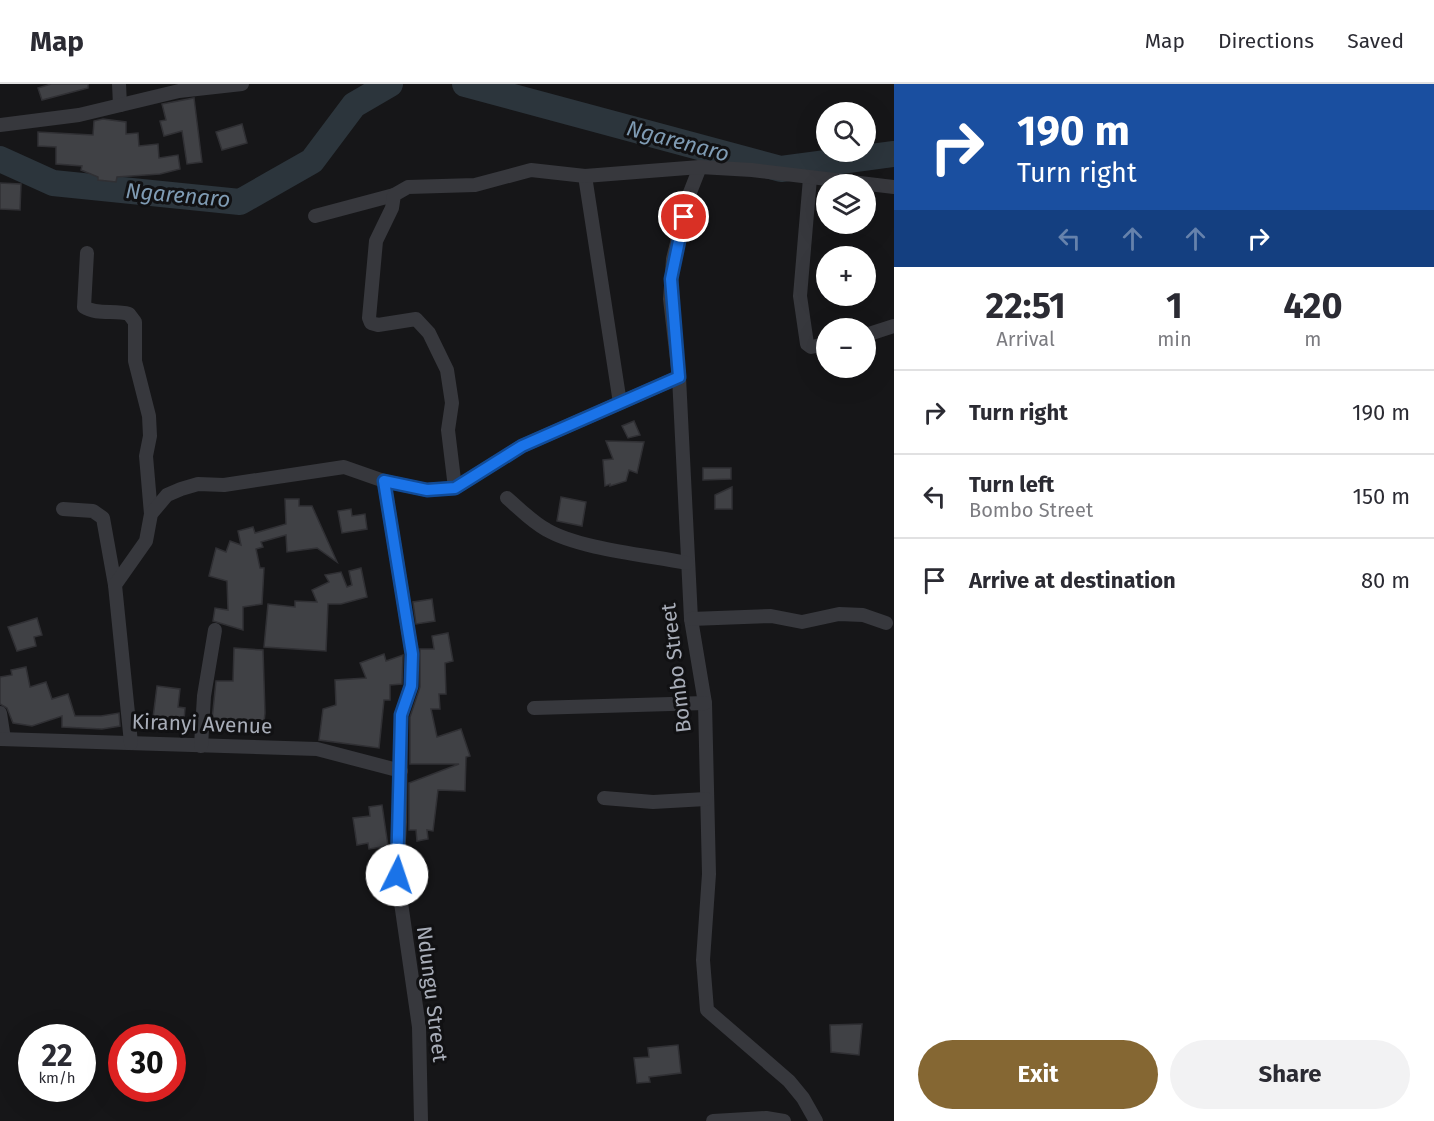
<!DOCTYPE html>
<html lang="en">
<head>
<meta charset="utf-8">
<style>
  body { margin:0; font-family:"Fira Sans",sans-serif; background:#f2f2f3; color:#2b2b33; height:100vh; display:flex; flex-direction:column; font-size:22px; white-space:nowrap }
  * { box-sizing:border-box; margin:0 }
  p { font-size:20px; color:#7c7c81 }
  .icon { flex:none; width:33px; height:33px; fill:none; stroke:currentColor; stroke-width:2; stroke-linecap:round; stroke-linejoin:round }
  .map { position:relative; flex:1; overflow:hidden }
  .panel { display:flex; flex-direction:column; background:#fff; width:540px }
  .panel>* { flex:none }
  .guide { background:#1a4fa0; color:#fff; overflow:hidden }
  .tools { position:absolute; left:816px; top:18px; display:grid; gap:12px }
  .tools a { display:grid; place-items:center; width:60px; height:60px; border-radius:50%; background:#fff; box-shadow:0 6px 24px #0002; font-size:30px }
  .speed { position:absolute; left:18px; top:940px; display:flex; gap:12px; font-size:30px; font-weight:700; text-align:center }
  .speed>* { display:grid; place-content:center; width:78px; height:78px; border-radius:50%; background:#fff; box-shadow:0 6px 24px #0002; line-height:1 }
  .speed small { font-size:15px; font-weight:400 }
  .speed .limit { border:9px solid #d22; background:#fff; color:#111 }
  .pin { position:absolute; display:grid; place-items:center; width:51px; height:51px; color:#fff; margin:-26px; border:3px solid #fff; border-radius:50%; box-shadow:0 2px 6px #0007 }
  .me { position:absolute; width:66px; margin:-33px; rotate:4deg; stroke-linejoin:round; filter:drop-shadow(0 0 4px #0008) }
  .turn { display:flex; align-items:center; gap:21px; height:126px; padding:0 24px; font-size:27px }
  .turn .icon { width:78px; height:78px; stroke-width:2.5 }
  .turn b { display:block; font-size:42px; line-height:51px }
  .lanes { display:flex; align-items:center; height:57px; padding:0 24px; background:#0003; justify-content:center; gap:30px; direction:ltr }
  .lanes .off { opacity:.35 }
  .eta { display:flex; justify-content:space-evenly; align-items:center; height:102px; text-align:center }
  .eta b { font-size:36px; font-weight:700; line-height:42px }
  .primary-button { display:flex; gap:12px; margin-top:auto; padding:12px 24px }
  .primary-button a { flex:1; height:69px; border-radius:36px; background:#856733; color:#fff; font-size:24px; font-weight:700; line-height:69px; text-align:center }
  .primary-button a+a { background:#f2f2f3; color:#2b2b33 }
  ul { padding:0; list-style:none }
  li { display:flex; align-items:center; gap:18px; height:84px; padding:0 24px; border-top:2px solid #e1e1e2 }
  li div { flex:1 }
  li b { display:block; font-size:22px }
  li em { font-style:normal }
  header { display:flex; align-items:center; gap:36px; box-sizing:border-box; height:84px; padding:0 30px; background:#fff; border-bottom:2px solid #e1e1e2 }
  header strong { font-size:28px }
  nav { display:flex; gap:33px; margin-inline-start:auto; font-size:21px }
  main { display:flex; flex:1; min-height:0 }
  .map>svg:first-child { display:block }
  .lines { fill:none; stroke-linecap:round; stroke-linejoin:round }
  .river { stroke:#2c353c; stroke-width:26 }
  .building { fill:#404145; stroke:#303034; stroke-width:1.5 }
  .street { stroke:#37383d; stroke-width:14 }
  .route-casing { stroke:#114b97; stroke-width:15 }
  .route { stroke:#1a73e8; stroke-width:10 }
  .labels { text-anchor:middle; dominant-baseline:central; stroke-width:6; stroke-linejoin:round; paint-order:stroke }
  .street-label { font-size:21px; fill:#a8adb8; stroke:#111113 }
  .water-label { font-size:22px; font-style:italic; fill:#7f9bb3; stroke:#111113 }
</style>
</head>
<body>
<header>
<strong>Map</strong>
<nav><a>Map</a><a>Directions</a><a>Saved</a></nav>
</header>
<main>
<div class="map">
<svg width="894" height="1037" viewBox="0 0 894 1037">
  <rect width="100%" height="100%" fill="#161618"/>
  <g class="lines">
    <g class="river">
      <polyline points="465,0 781,85 894,70"/>
      <polyline points="0,75 53,99 240,118 312,77 354,21 390,0"/>
    </g>
  </g>
  <g class="building">
    <polygon points="51,0 88,0 88,4 42,16 38,4"/>
    <polygon points="194,14 202,78 187,80 182,47 164,52 160,37 166,36 162,20"/>
    <polygon points="103,35 126,38 126,50 138,49 139,62 158,60 159,74 178,71 180,85 160,90 117,93 116,98 98,96 98,93 81,86 82,82 56,80 56,63 38,62 38,48 93,51 94,37"/>
    <polygon points="242,40 247,59 222,66 216,48"/>
    <polygon points="0,99 21,100 20,126 0,125"/>
    <polygon points="634,337 640,351 628,354 622,342"/>
    <polygon points="606,357 644,358 637,389 629,386 626,397 610,402 610,400 605,402 603,376 613,375"/>
    <polygon points="703,384 731,384 731,395 703,396"/>
    <polygon points="732,403 732,425 715,425 715,411"/>
    <polygon points="561,413 586,418 582,442 557,437"/>
    <polygon points="285,415 299,415 299,422 312,422 337,478 317,464 287,468 286,451 261,458 263,463 256,465 260,484 264,484 262,520 243,523 243,546 213,537 215,524 228,526 227,497 209,492 216,464 226,468 230,457 241,461 238,447 253,443 255,449 286,440"/>
    <polygon points="351,425 352,432 365,430 367,445 342,449 338,427"/>
    <polygon points="361,484 367,513 341,520 328,520 326,567 264,563 268,520 295,523 295,517 317,518 312,506 329,498 325,491 341,488 347,503 352,501 349,487"/>
    <polygon points="432,515 435,537 416,540 413,518"/>
    <polygon points="37,534 42,551 34,553 36,562 17,567 8,543"/>
    <polygon points="448,549 453,577 445,579 446,610 439,610 440,625 431,625 437,653 461,645 470,672 466,673 465,707 438,706 433,747 427,746 428,755 417,757 416,746 409,746 409,699 459,680 410,680 410,633 420,603 420,565 434,565 432,552"/>
    <polygon points="234,564 263,566 265,629 263,647 211,646 216,597 233,597"/>
    <polygon points="384,570 386,577 403,571 402,600 390,601 390,616 384,616 379,664 319,656 323,625 336,621 335,596 366,594 360,579"/>
    <polygon points="26,583 30,603 46,598 52,615 68,610 75,632 101,632 119,629 120,642 102,645 62,643 62,632 32,642 13,639 7,624 0,620 0,593 12,591 11,586"/>
    <polygon points="157,602 180,605 178,623 185,624 184,637 153,634"/>
    <polygon points="382,721 388,762 369,765 368,759 357,761 353,734 370,732 369,723"/>
    <polygon points="862,940 859,971 831,968 830,941"/>
    <polygon points="678,961 681,989 649,993 650,998 637,999 634,974 649,973 648,964"/>
  </g>
  <g class="lines">
    <g class="street">
      <polyline points="119,0 120,21"/>
      <polyline points="0,41 79,31 179,7 242,0"/>
      <polyline points="700,83 689,111 673,175 670,215 679,293 691,535 705,619 709,790 703,876 707,926 789,997 803,1014 816,1037"/>
      <polyline points="585,92 620,319"/>
      <polyline points="810,94 800,212 807,260 811,263 826,260"/>
      <polyline points="315,132 394,111"/>
      <path d="M87 169 84 223C96 231 115 226 129 230L135 238V277L149 332 150 352 146 372 151 430"/>
      <polyline points="866,251 894,242"/>
      <polyline points="384,397 412,570 411,602 401,631 400,738 397,791 419,943 421,1037"/>
      <polyline points="455,404 448,346 452,319 447,286 429,249 416,235 378,241 371,239 369,234 376,157 392,124 394,111 408,103 475,101 531,86 585,92 700,83 752,86 894,103"/>
      <path d="M507 414C520 425 532 438 547 446 580 465 647 471 687 479"/>
      <polyline points="63,425 93,427 103,434 115,501"/>
      <polyline points="691,535 771,532 802,538 839,530 863,531 886,539"/>
      <polyline points="534,624 705,619"/>
      <polyline points="0,629 4,655"/>
      <polyline points="0,655 317,665 401,687"/>
      <polyline points="131,659 115,501 146,457 151,430 167,411 181,405 198,400 224,401 344,383 384,397 427,406 455,404 522,362 679,293"/>
      <polyline points="201,662 204,612 215,546"/>
      <polyline points="604,714 653,718 706,715"/>
      <polyline points="713,1037 766,1034 784,1037"/>
    </g>
  </g>
  <g class="lines">
    <g class="route-casing">
      <polyline id="route" points="397,791 401,631 411,602 412,570 384,397 427,406 455,404 522,362 679,293 671,195 684,133"/>
    </g>
    <use href="#route" class="route"/>
  </g>
  <g class="labels">
    <g class="street-label">
      <text transform="translate(676 584) rotate(-97)">Bombo Street</text>
      <text transform="translate(202 640) rotate(2)">Kiranyi Avenue</text>
      <text transform="translate(432 910) rotate(83)">Ndungu Street</text>
    </g>
    <g class="water-label">
      <text transform="translate(678 57) rotate(15)">Ngarenaro</text>
      <text transform="translate(178 111) rotate(5)">Ngarenaro</text>
    </g>
  </g>
</svg>
<div class="tools">
<a><svg class="icon" aria-label="search" viewBox="0 0 24 24"><circle cx="10" cy="10" r="6"/><path d="M15 15l6 6"/></svg></a>
<a><svg class="icon" aria-label="layers" viewBox="0 0 24 24"><path d="M12 4l9 5-9 5-9-5zM3 14l9 5 9-5"/></svg></a>
<a>+</a>
<a>−</a>
</div>
<div class="speed"><div>22<small>km/h</small></div><div class="limit">30</div></div>
<div class="pin" style="left:684px;top:133px;background:#d93025"><svg class="icon" aria-label="arrive" viewBox="0 0 24 24"><path d="M6 21V4h12l-3 4 3 4H6"/></svg></div>
<svg class="me" style="left:397px;top:791px" viewBox="-20 -20 40 40"><circle r="19" fill="#fff"/><path d="M0-13L10 11 0 6-10 11z" fill="#1a73e8"/></svg>
</div>
<section class="panel">
<div class="guide">
<div class="turn"><svg class="icon" aria-label="right" viewBox="0 0 24 24"><path d="M7 20v-9h11M14 6l5 5-5 5"/></svg><div><b>190 m</b>Turn right</div></div>
<div class="lanes"><svg class="icon off" aria-label="left" viewBox="0 0 24 24"><path d="M17 20v-9H6M10 6l-5 5 5 5"/></svg><svg class="icon off" aria-label="ahead" viewBox="0 0 24 24"><path d="M12 20V5M6 11l6-6 6 6"/></svg><svg class="icon off" aria-label="ahead" viewBox="0 0 24 24"><path d="M12 20V5M6 11l6-6 6 6"/></svg><svg class="icon" aria-label="right" viewBox="0 0 24 24"><path d="M7 20v-9h11M14 6l5 5-5 5"/></svg></div>
</div>
<div class="eta">
<div><b>22:51</b><p>Arrival</p></div>
<div><b>1</b><p>min</p></div>
<div><b>420</b><p>m</p></div>
</div>
<ul>
<li><svg class="icon" aria-label="right" viewBox="0 0 24 24"><path d="M7 20v-9h11M14 6l5 5-5 5"/></svg><div><b>Turn right</b></div><em>190 m</em></li>
<li><svg class="icon" aria-label="left" viewBox="0 0 24 24"><path d="M17 20v-9H6M10 6l-5 5 5 5"/></svg><div><b>Turn left</b><p>Bombo Street</p></div><em>150 m</em></li>
<li><svg class="icon" aria-label="arrive" viewBox="0 0 24 24"><path d="M6 21V4h12l-3 4 3 4H6"/></svg><div><b>Arrive at destination</b></div><em>80 m</em></li>
</ul>
<div class="primary-button"><a>Exit</a><a>Share</a></div>
</section>
</main>
</body>
</html>
